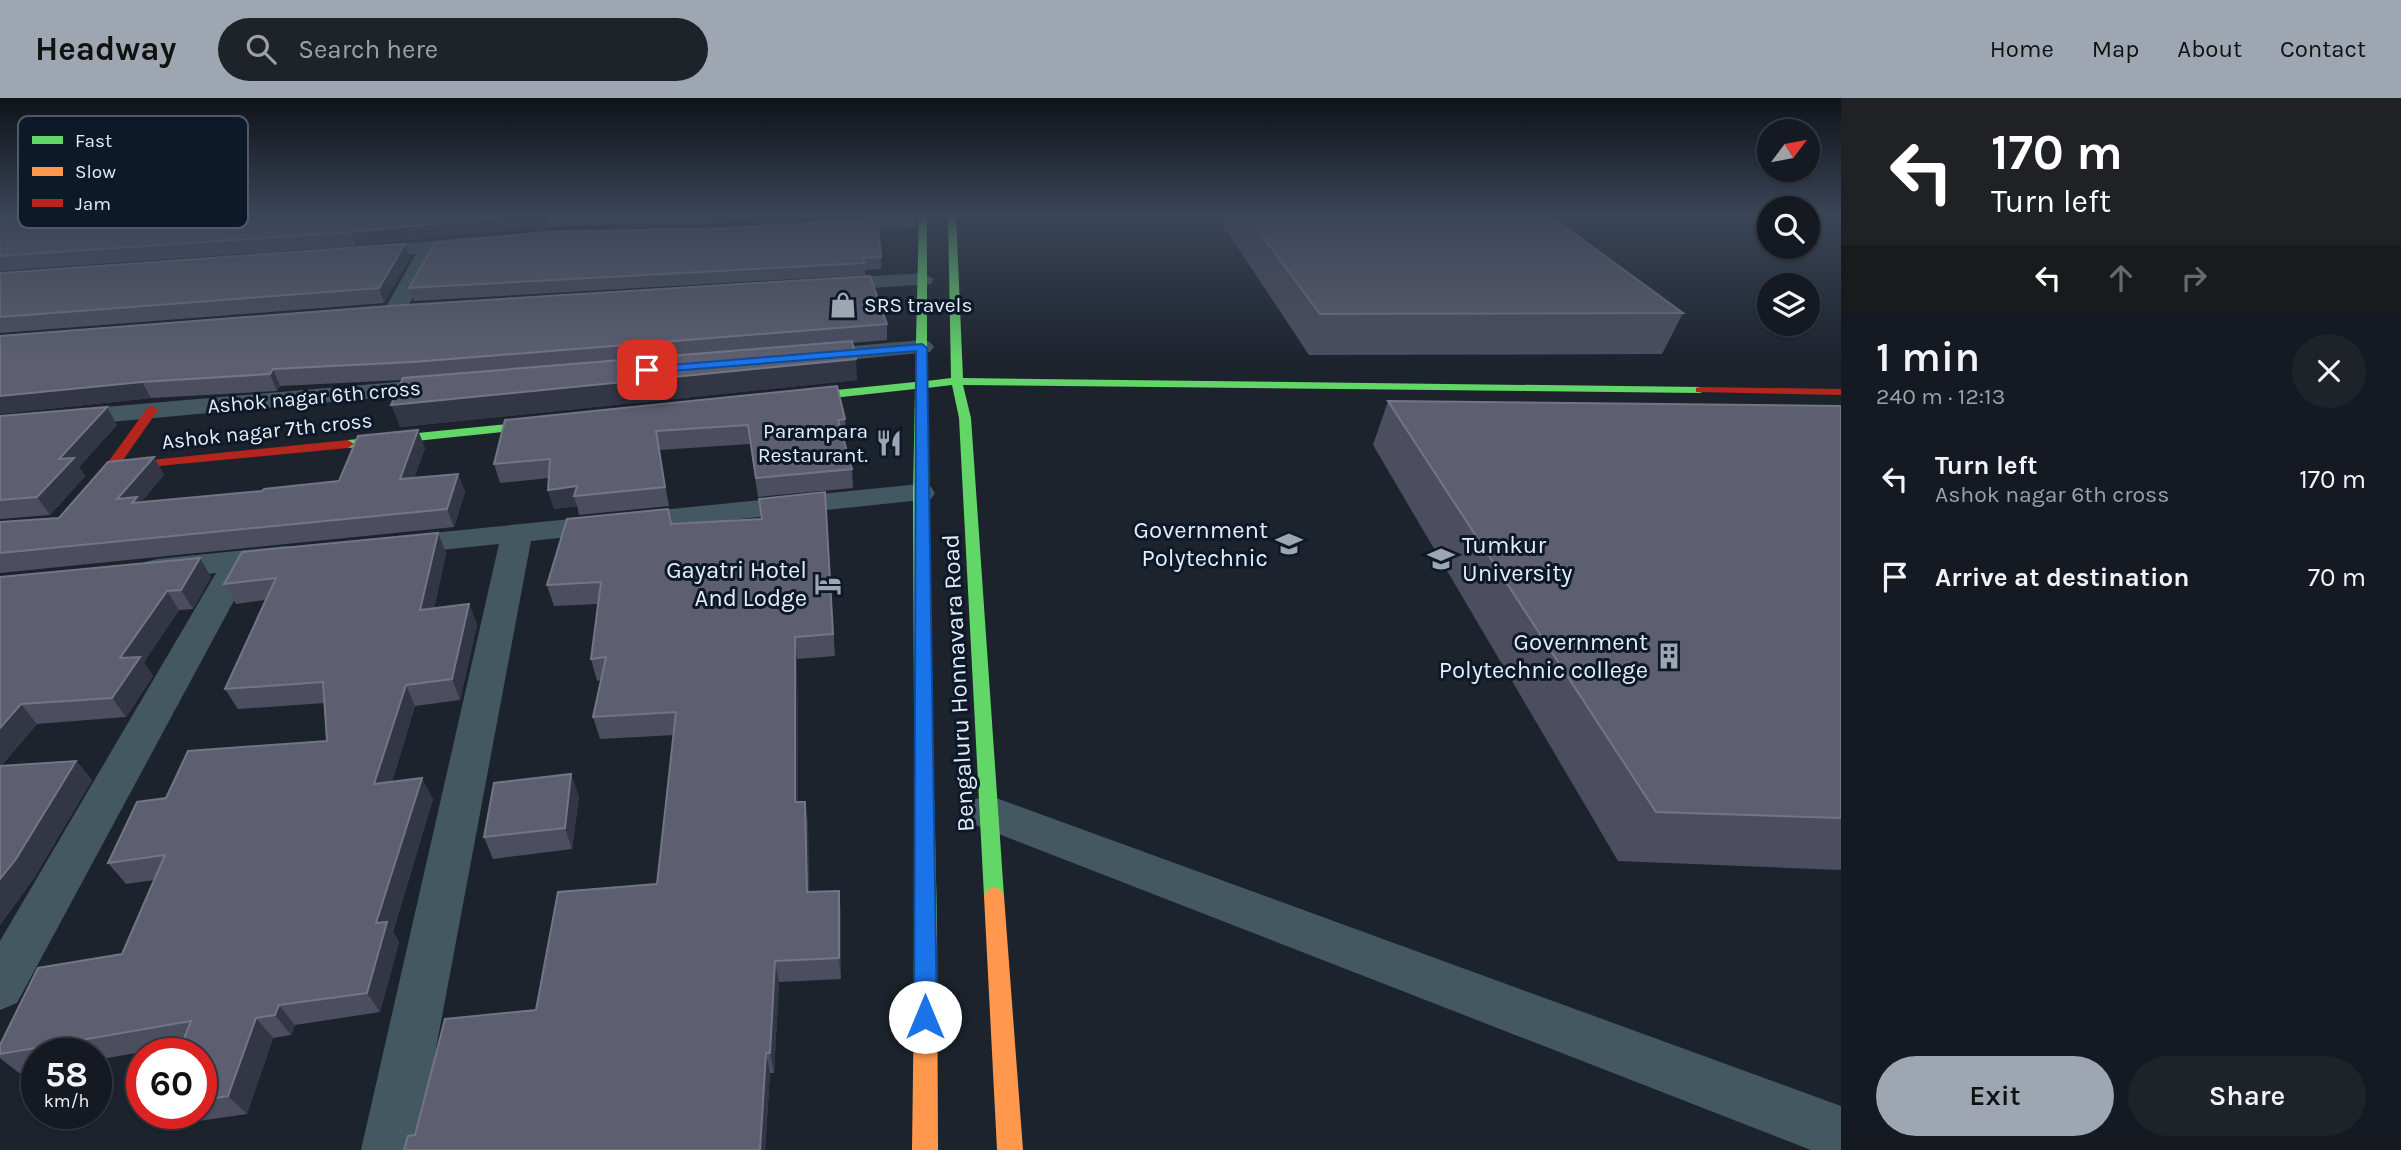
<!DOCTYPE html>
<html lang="en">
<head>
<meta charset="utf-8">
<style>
  body { margin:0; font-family:Karla,sans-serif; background:#1e232a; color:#f1f3f6; height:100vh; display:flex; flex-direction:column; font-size:26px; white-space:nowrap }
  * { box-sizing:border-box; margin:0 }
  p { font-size:23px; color:#9da1a5 }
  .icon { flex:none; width:38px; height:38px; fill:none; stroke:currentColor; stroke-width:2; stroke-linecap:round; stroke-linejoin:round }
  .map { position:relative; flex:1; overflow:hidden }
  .details { display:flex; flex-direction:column; background:#151a22; width:560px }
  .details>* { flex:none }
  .banner { background:#202124; color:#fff; overflow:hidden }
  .needle { width:46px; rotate:58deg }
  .controls { position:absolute; left:1757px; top:21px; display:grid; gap:14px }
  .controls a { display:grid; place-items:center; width:63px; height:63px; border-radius:50%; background:#151a22; box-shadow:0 2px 5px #0004,0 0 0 2px #343840; font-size:35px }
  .speed { position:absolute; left:21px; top:940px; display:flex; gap:14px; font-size:35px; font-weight:700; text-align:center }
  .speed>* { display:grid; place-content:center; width:91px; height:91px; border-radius:50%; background:#151a22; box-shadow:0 2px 5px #0004,0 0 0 2px #343840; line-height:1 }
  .speed small { font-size:18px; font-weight:400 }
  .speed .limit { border:10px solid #d22; background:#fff; color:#111 }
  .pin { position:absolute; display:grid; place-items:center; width:60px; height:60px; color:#fff; margin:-30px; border-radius:14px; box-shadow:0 4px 10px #0006 }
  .me { position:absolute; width:77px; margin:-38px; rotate:0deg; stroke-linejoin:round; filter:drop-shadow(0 0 5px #0008) }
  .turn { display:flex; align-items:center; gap:24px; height:147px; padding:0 35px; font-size:32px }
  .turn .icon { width:91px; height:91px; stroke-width:2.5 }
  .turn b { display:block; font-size:49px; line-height:60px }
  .lanes { display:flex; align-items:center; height:66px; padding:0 35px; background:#0003; justify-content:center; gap:35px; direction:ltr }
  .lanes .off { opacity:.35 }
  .round { display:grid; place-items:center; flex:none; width:74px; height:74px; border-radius:37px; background:#1e232a }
  .overview { display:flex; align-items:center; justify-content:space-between; height:119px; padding:0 35px }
  h1 { font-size:42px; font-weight:600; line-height:52px }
  .cta { display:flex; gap:14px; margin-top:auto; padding:14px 35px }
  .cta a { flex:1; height:80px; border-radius:42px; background:#9ea6b1; color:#111; font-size:28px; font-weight:600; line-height:80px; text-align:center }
  .cta a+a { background:#1e232a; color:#f1f3f6 }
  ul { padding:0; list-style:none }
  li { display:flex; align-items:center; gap:21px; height:98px; padding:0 35px }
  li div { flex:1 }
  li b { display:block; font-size:26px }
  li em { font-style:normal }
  header { display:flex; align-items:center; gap:42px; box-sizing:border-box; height:98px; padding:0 35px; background:#9ea6b1; color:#111 }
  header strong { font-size:33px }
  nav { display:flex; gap:38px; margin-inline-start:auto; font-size:24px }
  .search { width:490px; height:63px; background:#1e232a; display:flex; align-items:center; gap:18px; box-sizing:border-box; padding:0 24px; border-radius:38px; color:#9da1a5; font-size:26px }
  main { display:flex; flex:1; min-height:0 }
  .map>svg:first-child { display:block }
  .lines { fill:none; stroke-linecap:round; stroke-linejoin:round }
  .street { fill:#435861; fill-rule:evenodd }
  .fast { fill:#63d668; fill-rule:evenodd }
  .slow { fill:#ff974d; fill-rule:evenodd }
  .jam { fill:#b3261e; fill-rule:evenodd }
  .wall { fill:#4c4e60 }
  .shaded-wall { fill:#323645 }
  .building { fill:#5d5f71; stroke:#727586; stroke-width:2 }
  .route { fill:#1a73e8; stroke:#114b97; stroke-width:2 }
  .labels { text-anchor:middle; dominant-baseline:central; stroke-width:6; stroke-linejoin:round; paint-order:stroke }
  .far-poi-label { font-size:21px; fill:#e4ecf8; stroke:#0d1929; text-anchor:start }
  .far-street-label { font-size:21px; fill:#e4ecf8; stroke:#0d1929 }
  .poi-label { font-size:24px; fill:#e4ecf8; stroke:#0d1929; text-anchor:end }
  .street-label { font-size:24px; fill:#e4ecf8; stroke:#0d1929 }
  .key { fill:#0d1929; stroke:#4e5867; stroke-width:2 }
  .key-label { font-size:19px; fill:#e4ecf8 }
</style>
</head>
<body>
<header>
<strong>Headway</strong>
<div class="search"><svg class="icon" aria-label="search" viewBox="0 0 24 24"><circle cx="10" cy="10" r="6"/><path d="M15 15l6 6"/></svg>Search here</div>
<nav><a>Home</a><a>Map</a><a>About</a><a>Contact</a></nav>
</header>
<main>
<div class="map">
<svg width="1841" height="1052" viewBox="0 0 1841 1052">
  <rect width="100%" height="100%" fill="#1c232d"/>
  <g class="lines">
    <g class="street">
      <polygon points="916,117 930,118 932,122 923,128 829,134 819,128 829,122"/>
      <polygon points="479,138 486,140 489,144 486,148 437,154 405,214 394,221 383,214 416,156 361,162 351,156 361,150"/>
      <polygon points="923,175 934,181 931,186 825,193 814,187 825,181"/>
      <polygon points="922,242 930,244 934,249 930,254 806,266 797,264 794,259 797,254 806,252"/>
      <polygon points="444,280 453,283 457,288 453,293 0,334 0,318"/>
      <polygon points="920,386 931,389 935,395 931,401 531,443 417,1052 361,1052 499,446 393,457 382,454 377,447 382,440"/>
      <polygon points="286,448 297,451 302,458 297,465 251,471 17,905 0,912 0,843 216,475 157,481 145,478 141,471 145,464 157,461"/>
      <polygon points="988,697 1841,1008 1841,1052 1811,1052 973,726 967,714 973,702"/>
    </g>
    <g class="fast">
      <polygon points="919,117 927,117 927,283 951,280 948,117 956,117 963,280 1700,289 1706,292 1700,295 963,287 971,320 1004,798 1001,804 994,807 987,804 984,798 959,320 952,287 927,290 927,395 937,823 933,830 926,832 919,830 915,823 913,395 915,291 787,305 781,301 787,297 915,284"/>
      <polygon points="557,321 561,322 561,328 348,350 342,346 348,342"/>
    </g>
    <g class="slow">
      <polygon points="994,789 1001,792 1004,798 1023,1052 997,1052 984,798 987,792"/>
      <polygon points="926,814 933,816 937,823 938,1052 912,1052 915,823 919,816"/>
    </g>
    <g class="jam">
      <polygon points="1700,289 1841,291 1841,297 1696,294 1696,290"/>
      <polygon points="152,308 158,312 121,365 348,342 354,346 348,350 106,373 106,367 148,309"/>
    </g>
  </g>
  <g class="wall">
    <polygon points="0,117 30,117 0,118"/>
    <polygon points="68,117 751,117 752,123 550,128 356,148 0,173 0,120"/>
    <polygon points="824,117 871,117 825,119"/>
    <polygon points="1216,117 1549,117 1683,215 1662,256 1309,257"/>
    <polygon points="405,146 410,160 384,205 0,235 0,175"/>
    <polygon points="881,159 881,171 865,172 865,177 414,203 409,190"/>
    <polygon points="887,226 887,242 852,245 857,282 400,329 402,282 280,288 277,293 151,300 0,316 0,238"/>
    <polygon points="1388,303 1841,308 1841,772 1618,763 1373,347"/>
    <polygon points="0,318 117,327 79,369 85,378 50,417 0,421"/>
    <polygon points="845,321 846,340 843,340 852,371 853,390 758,399 750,346 659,352 669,408 579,417 577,408 554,411 548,392 549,380 500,385 494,366 505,322"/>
    <polygon points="425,350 414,380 458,376 465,394 454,429 0,475 0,424 59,420 154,359 164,377 141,404 262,393 339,383"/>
    <polygon points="825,394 835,558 797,561 798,704 805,704 808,726 809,794 841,814 841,881 779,884 774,975 770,975 765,1052 404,1052 415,1037 657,786 674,637 600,641 593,619 601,582 597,583 591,561 598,506 554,508 547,487 671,426 762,421 759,401"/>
    <polygon points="438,435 446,455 434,511 469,506 477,527 460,602 415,608 392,684 433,701 393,834 399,844 380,914 295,927 291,937 273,940 247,1016 178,1026 165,1015 201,1015 201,956 181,947 96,962 96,956 37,956 37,972 19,975 0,960 0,947 122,856 154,782 126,786 108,765 166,700 327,643 325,605 238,611 225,591 265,502 236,506 224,486"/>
    <polygon points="0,479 211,479 193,511 179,512 144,564 153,578 126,619 37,626 1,668 76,663 92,682 34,780 0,827"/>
    <polygon points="579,698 572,751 493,761 484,739"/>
  </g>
  <g class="shaded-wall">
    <polygon points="524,117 547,117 550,128 356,148 351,134"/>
    <polygon points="405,146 410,160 384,205 379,190"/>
    <polygon points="856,261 857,282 400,329 391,307"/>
    <polygon points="273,271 280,288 277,293 270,276"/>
    <polygon points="142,284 151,300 0,316 0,298"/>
    <polygon points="107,309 117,327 79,369 85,378 50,417 37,399 59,361"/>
    <polygon points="418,332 425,350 407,399 400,381"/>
    <polygon points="154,359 164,377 140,405 148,417 117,401"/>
    <polygon points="458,376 465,394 454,429 447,411"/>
    <polygon points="577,388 574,398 577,408 554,411 548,392"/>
    <polygon points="438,435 446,455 429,533 420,512"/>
    <polygon points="200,460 211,479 193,511 181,492"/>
    <polygon points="167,493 179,512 144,564 153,578 126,619 112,600 120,560"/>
    <polygon points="469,506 477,527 460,602 452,581"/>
    <polygon points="795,539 797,561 798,726 795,704"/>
    <polygon points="406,587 415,608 385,707 374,686"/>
    <polygon points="21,606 37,626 0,669 0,630"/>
    <polygon points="76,663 92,682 34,780 0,827 0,781"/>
    <polygon points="571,676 579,698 572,751 565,730"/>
    <polygon points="422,680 433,701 393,834 399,844 380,914 367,895 376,825"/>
    <polygon points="805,704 808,726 809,816 807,794"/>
    <polygon points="839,793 841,814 841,881 839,860"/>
    <polygon points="775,863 779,884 774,975 770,955"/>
    <polygon points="279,907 295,927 291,937 275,917"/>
    <polygon points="256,920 273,940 247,1016 228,998"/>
    <polygon points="766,955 770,975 765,1052 760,1052"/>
  </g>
  <g class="building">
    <polygon points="68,117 524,117 351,134 0,158 0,120"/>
    <polygon points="1247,117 1549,117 1683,215 1320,216"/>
    <polygon points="877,121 881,159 863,160 864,165 409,190 435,145 547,134 730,130"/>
    <polygon points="405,146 379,190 0,219 0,175"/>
    <polygon points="870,178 887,226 413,264 273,271 270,276 142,284 0,298 0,238 389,208"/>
    <polygon points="852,243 856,261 391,307 403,280"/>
    <polygon points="837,288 845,321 838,322 852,371 756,380 748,327 656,333 665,389 574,398 577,388 548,392 550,361 494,366 505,322"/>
    <polygon points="1388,303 1841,308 1841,720 1656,714"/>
    <polygon points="107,309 59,361 74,360 37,399 0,402 0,318"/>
    <polygon points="418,332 400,381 458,376 447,411 0,455 0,424 59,420 108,364 154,359 117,401 137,399 132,405 262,393 264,391 339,383 358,338"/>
    <polygon points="825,394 833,536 795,539 795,704 805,704 807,794 839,793 839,860 775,863 770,955 766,955 760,1052 404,1052 408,1038 415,1037 445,921 536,912 558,794 657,786 676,614 593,619 606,559 591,561 601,484 547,487 567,421 668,411 671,426 762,421 759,401"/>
    <polygon points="438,435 420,512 469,506 452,581 406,587 374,686 422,680 376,825 387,824 367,895 279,907 275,917 256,920 228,998 201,1002 201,956 178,956 191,923 0,956 0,947 38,870 122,856 165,757 108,765 137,704 166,700 188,653 327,643 323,584 225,591 276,480 224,486 242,454"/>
    <polygon points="200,460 181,492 167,493 120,560 140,559 112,600 21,606 0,630 0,479"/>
    <polygon points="76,663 16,761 0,781 0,668"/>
    <polygon points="571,676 565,730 484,739 494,685"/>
  </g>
  <linearGradient id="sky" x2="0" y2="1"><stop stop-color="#0f1319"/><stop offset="0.44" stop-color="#3a4557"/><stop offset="1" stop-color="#3a4557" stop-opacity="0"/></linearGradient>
  <rect width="1841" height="264" fill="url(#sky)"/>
  <polygon class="route" points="922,246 927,250 937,919 934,927 925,930 917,927 914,919 916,253 647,275 641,272 647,269"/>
  <defs>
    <g id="shop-bare" transform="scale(2.1)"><path d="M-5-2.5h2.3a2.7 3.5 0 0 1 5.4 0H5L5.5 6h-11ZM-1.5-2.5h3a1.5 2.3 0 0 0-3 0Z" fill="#9ea6b1" stroke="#0d1929" stroke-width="2.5" paint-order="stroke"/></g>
    <g id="restaurant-bare" transform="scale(2.1)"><path d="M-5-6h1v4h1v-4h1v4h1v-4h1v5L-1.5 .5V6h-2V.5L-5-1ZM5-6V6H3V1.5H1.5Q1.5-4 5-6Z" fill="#9ea6b1" stroke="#0d1929" stroke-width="2.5" paint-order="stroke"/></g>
    <g id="university-bare" transform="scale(2.1)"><path d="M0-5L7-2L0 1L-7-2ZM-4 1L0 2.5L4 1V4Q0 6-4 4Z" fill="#9ea6b1" stroke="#0d1929" stroke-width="2.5" paint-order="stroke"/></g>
    <g id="hotel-bare" transform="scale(2.1)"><path d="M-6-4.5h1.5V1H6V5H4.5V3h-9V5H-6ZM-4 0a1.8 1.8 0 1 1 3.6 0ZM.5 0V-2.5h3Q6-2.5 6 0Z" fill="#9ea6b1" stroke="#0d1929" stroke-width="2.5" paint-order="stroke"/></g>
    <g id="building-bare" transform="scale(2.1)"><path d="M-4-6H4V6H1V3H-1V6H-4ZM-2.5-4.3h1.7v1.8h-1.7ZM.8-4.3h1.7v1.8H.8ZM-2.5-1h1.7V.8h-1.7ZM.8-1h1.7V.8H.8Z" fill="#9ea6b1" stroke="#0d1929" stroke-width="2.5" paint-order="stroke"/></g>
  </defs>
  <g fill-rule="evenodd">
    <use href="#shop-bare" x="843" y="207"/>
    <use href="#restaurant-bare" x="889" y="345"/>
    <use href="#university-bare" x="1289" y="446"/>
    <use href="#university-bare" x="1441" y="461"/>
    <use href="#hotel-bare" x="828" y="486"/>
    <use href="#building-bare" x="1669" y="558"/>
  </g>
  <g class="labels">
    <g class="far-poi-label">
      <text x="864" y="207">SRS travels</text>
      <text x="868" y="333" text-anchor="end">Parampara<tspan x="868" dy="24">Restaurant.</tspan></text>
    </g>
    <g class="far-street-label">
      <text transform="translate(314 299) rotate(-5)">Ashok nagar 6th cross</text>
      <text transform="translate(267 333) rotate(-6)">Ashok nagar 7th cross</text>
    </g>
    <g class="poi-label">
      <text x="1268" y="432">Government<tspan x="1268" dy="28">Polytechnic</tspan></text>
      <text x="1462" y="447" text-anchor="start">Tumkur<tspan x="1462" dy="28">University</tspan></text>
      <text x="807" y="472">Gayatri Hotel<tspan x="807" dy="28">And Lodge</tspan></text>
      <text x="1648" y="544">Government<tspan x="1648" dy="28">Polytechnic college</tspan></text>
    </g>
    <g class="street-label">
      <text transform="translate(958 585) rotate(-93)">Bengaluru Honnavara Road</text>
    </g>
  </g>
  <rect x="18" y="18" width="230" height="112" rx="10" class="key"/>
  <rect x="32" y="38" width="31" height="8" fill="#63d668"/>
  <rect x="32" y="69" width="31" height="9" fill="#ff974d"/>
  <rect x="32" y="101" width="31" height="8" fill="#b3261e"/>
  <g class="key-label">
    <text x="75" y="49">Fast</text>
    <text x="75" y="80">Slow</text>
    <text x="75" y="112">Jam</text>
  </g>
</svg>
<div class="controls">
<a><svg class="needle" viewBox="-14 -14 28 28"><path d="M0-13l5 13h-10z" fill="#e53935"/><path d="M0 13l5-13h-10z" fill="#9da1a5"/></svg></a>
<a><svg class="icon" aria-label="search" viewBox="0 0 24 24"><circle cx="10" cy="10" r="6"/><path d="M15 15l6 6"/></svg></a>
<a><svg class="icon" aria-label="layers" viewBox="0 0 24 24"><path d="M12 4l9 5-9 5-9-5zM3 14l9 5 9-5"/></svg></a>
</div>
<div class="speed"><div>58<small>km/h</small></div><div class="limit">60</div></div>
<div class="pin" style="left:647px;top:272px;background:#d93025"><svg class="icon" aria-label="arrive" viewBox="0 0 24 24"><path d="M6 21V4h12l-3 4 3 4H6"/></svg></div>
<svg class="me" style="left:925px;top:919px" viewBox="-20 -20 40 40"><circle r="19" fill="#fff"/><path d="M0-13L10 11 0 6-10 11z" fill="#1a73e8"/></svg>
</div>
<section class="details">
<div class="banner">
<div class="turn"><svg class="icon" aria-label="left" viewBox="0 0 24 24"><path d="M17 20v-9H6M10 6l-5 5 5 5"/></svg><div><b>170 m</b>Turn left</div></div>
<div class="lanes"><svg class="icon" aria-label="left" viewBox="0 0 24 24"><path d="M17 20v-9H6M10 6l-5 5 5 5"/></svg><svg class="icon off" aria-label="ahead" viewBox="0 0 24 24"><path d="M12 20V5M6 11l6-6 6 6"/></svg><svg class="icon off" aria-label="right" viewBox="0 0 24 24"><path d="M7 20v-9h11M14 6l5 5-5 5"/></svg></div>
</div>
<div class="overview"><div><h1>1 min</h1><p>240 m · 12:13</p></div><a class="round"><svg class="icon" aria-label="close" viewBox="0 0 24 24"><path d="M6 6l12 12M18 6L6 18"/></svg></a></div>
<ul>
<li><svg class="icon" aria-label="left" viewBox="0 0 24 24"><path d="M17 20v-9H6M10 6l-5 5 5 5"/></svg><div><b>Turn left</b><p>Ashok nagar 6th cross</p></div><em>170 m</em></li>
<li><svg class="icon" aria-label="arrive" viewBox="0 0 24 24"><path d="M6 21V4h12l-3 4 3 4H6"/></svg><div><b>Arrive at destination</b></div><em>70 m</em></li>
</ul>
<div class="cta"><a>Exit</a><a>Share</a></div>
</section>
</main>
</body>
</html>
